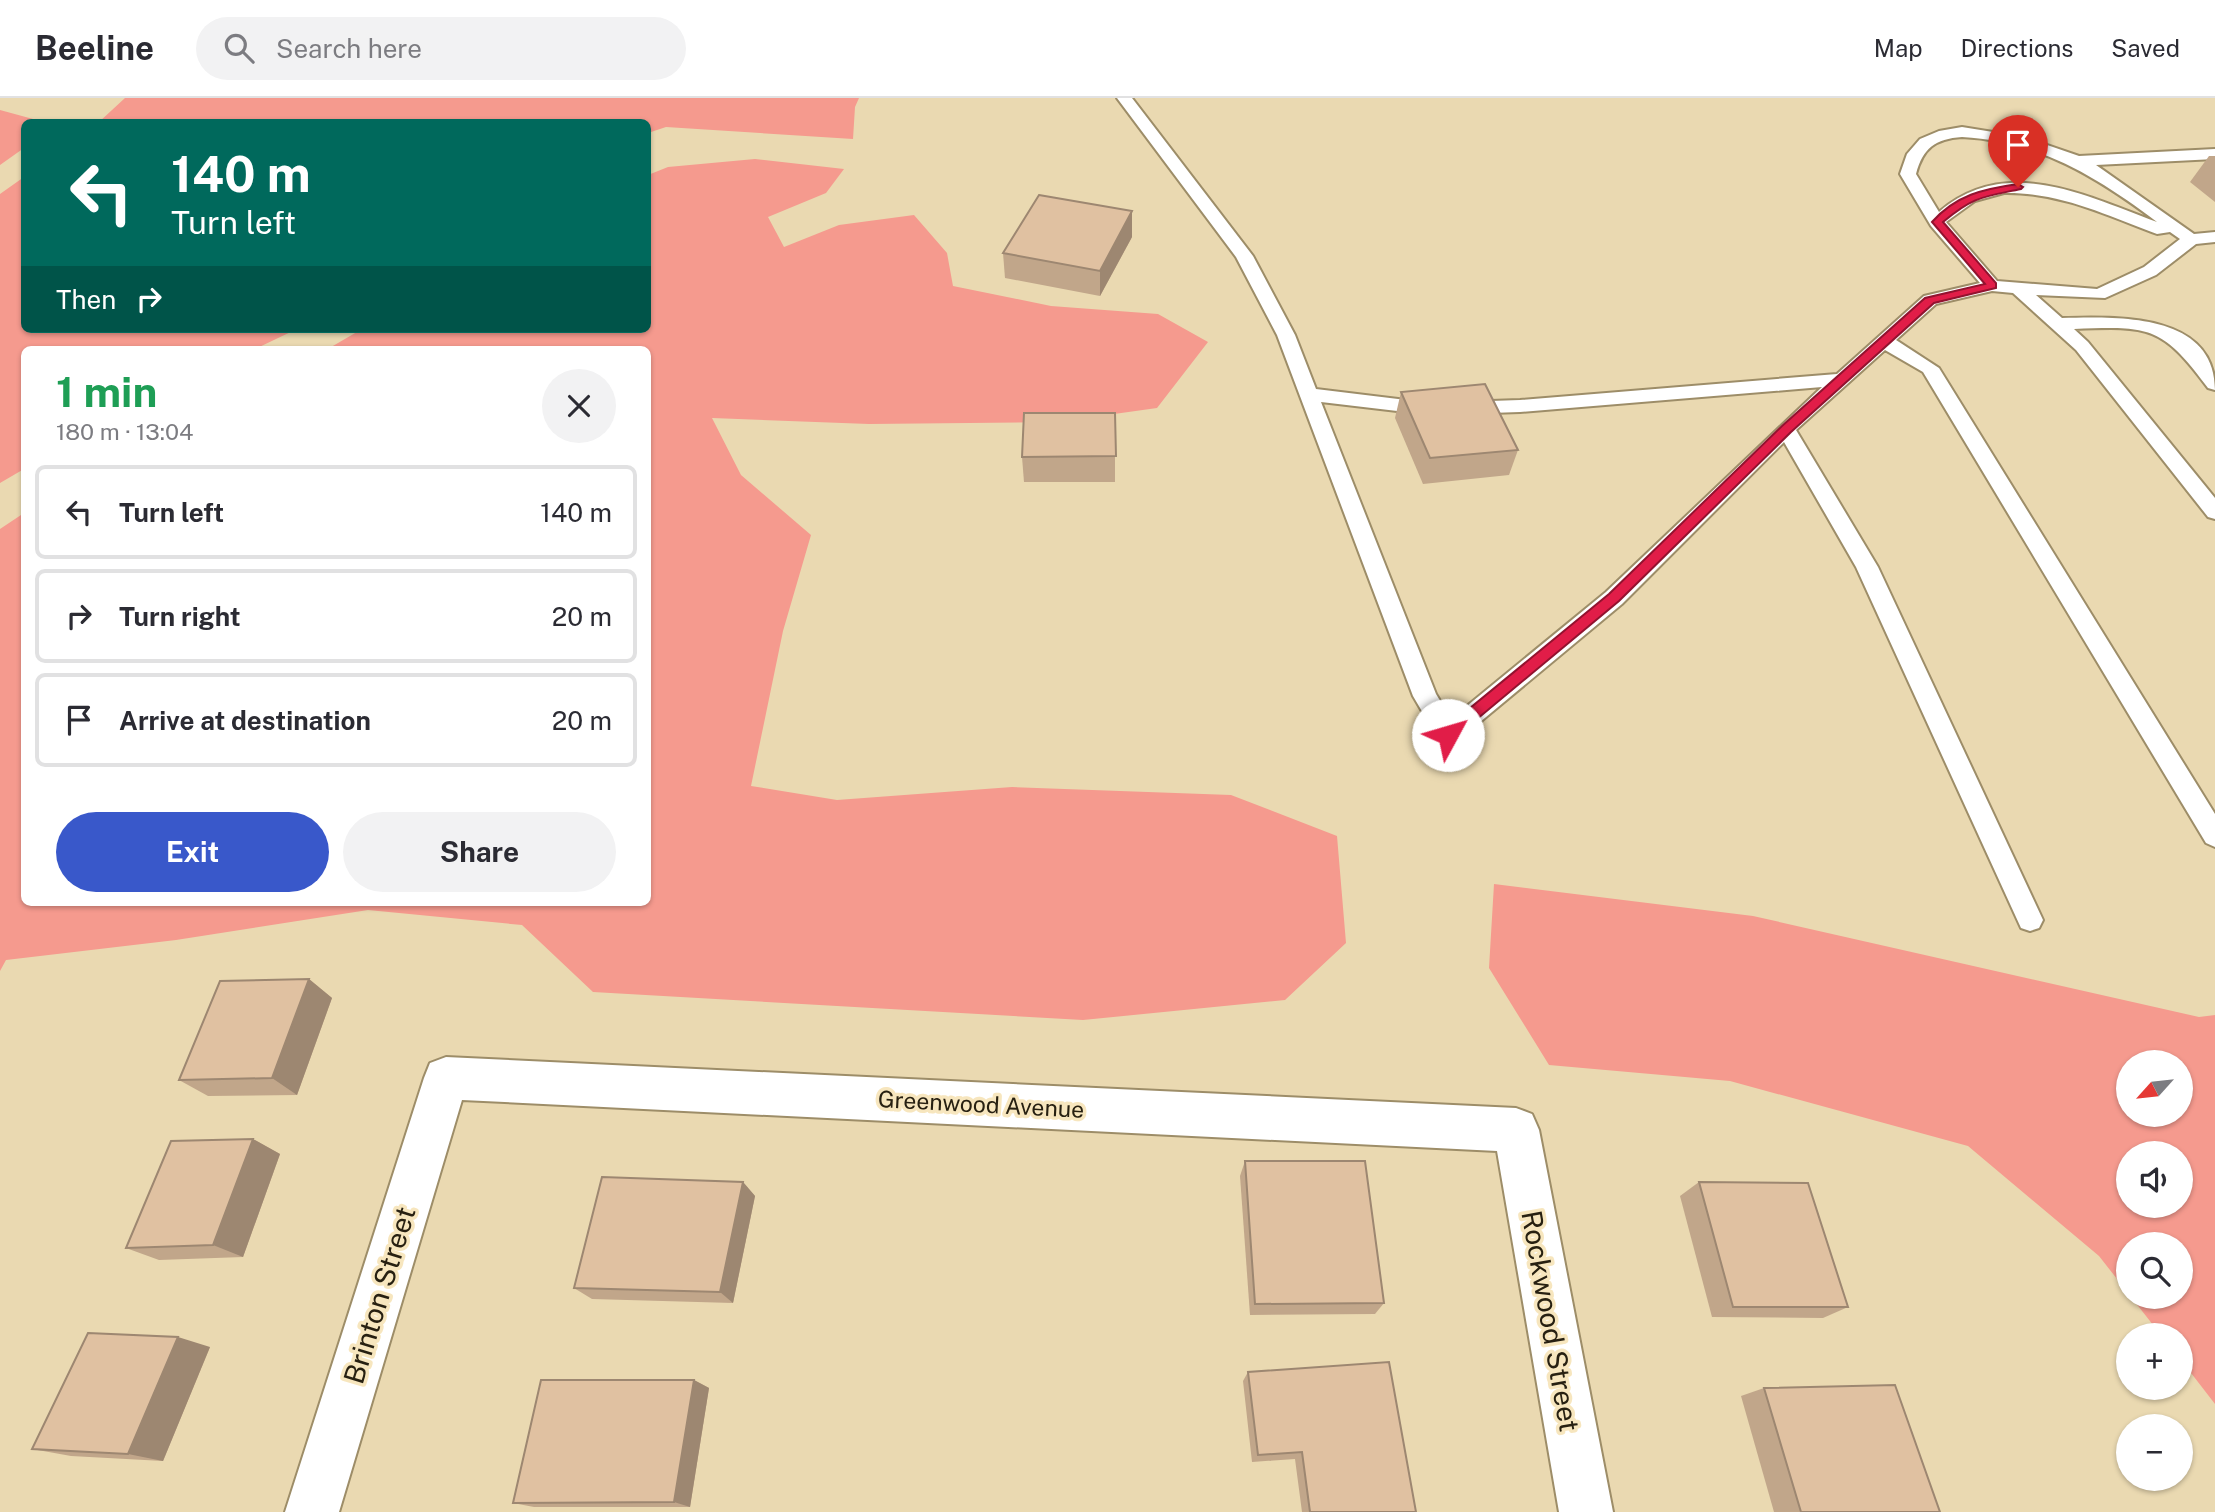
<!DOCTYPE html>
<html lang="en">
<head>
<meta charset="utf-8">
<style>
  body { margin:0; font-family:"Public Sans",sans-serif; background:#f2f2f3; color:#2b2b33; height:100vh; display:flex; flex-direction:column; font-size:26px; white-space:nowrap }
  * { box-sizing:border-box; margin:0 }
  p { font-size:23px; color:#7c7c81 }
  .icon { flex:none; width:38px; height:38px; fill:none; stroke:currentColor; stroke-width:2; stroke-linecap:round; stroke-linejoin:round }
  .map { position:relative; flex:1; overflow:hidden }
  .panel { position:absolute; left:21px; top:248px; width:630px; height:560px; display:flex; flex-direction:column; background:#fff; border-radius:10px; box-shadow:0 2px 5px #0004 }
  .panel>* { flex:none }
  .hud { position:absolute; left:21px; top:21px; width:630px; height:214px; border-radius:10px; box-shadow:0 2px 5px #0004; background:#00695c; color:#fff; overflow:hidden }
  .needle { width:46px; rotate:243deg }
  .tools { position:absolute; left:2116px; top:952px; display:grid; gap:14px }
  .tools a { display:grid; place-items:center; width:77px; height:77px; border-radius:50%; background:#fff; box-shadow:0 2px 5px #0004; font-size:35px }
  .pin { position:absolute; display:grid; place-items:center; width:60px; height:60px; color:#fff; margin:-72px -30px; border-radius:50% 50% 50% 0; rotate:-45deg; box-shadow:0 0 7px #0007 }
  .pin .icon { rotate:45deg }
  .me { position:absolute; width:77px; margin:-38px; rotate:51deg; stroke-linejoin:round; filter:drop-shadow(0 0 5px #0008) }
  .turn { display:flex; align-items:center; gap:24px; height:147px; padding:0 35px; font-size:32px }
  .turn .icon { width:91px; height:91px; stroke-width:2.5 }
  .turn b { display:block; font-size:49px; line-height:60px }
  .then { display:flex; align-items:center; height:66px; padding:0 35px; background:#0003; gap:14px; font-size:26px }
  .round { display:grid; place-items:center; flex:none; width:74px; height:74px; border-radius:37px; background:#f2f2f3 }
  .headline { display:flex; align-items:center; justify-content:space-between; height:119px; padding:0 35px }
  h1 { font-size:42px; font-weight:700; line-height:52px; color:#1e9e55 }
  .cta { display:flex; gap:14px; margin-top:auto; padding:14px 35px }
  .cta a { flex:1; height:80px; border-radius:42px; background:#3958ca; color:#fff; font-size:28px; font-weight:700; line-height:80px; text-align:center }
  .cta a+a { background:#f2f2f3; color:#2b2b33 }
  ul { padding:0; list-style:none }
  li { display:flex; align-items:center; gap:21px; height:94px; margin:0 14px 10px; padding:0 21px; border:4px solid #e1e1e2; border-radius:10px }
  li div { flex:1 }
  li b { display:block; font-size:26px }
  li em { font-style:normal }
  header { display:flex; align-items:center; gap:42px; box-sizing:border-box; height:98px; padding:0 35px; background:#fff; border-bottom:2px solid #e1e1e2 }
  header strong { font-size:33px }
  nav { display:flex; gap:38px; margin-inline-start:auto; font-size:24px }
  .search { width:490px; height:63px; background:#f2f2f3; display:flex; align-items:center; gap:18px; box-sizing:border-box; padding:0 24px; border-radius:38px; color:#7c7c81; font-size:26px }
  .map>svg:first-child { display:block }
  .green { fill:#f59a8e; fill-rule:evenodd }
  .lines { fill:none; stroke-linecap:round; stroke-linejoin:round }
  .lane-casing { stroke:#9d8d68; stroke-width:4 }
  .street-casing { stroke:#9d8d68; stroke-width:4 }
  .lane { fill:#fff; fill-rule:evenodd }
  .street { fill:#fff; fill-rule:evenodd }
  .wall { fill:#c1a68a }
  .shaded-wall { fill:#9d8771 }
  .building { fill:#e0c1a1; stroke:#9d8771; stroke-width:2 }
  .route { fill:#e11d48; stroke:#92132f; stroke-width:2 }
  .labels { text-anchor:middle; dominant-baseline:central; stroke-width:7; stroke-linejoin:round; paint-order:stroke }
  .street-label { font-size:23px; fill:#272011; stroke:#f7e6be }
  .near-street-label { font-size:28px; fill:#272011; stroke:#f7e6be }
</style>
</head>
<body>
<header>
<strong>Beeline</strong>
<div class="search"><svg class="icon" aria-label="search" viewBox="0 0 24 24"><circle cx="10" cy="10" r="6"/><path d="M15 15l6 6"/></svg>Search here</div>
<nav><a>Map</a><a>Directions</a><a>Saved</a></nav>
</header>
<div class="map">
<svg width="2215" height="1414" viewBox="0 0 2215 1414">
  <rect width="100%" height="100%" fill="#ead9b1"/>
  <g class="green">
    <polygon points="125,0 859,0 855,9 853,41 666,29 648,35 648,24 99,24"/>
    <polygon points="0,12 44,24 24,24 24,50 0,67"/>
    <polygon points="755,61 844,71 826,95 768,119 784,149 839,127 914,117 947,155 953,188 1051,208 1158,216 1208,244 1157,310 1057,324 869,326 712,320 741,377 811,437 783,533 751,688 837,702 1012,689 1231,697 1337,738 1346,845 1285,902 1083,922 593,894 522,827 368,812 176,842 6,862 0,873 0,431 24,415 24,805 648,805 648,252 326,252 362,231 648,231 648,77 668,69"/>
    <polygon points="24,79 24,231 297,231 253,252 24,252 24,371 0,385 0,96"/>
    <path d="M1494 786 1753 818 2199 919 2215 917V1306L2181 1262 2180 1237H2161L2131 1199H2180V1146H2128V1195L2099 1158 1968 1048 1730 983 1549 967 1489 870ZM2180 964V1017H2128V964ZM2180 1055V1108H2128V1055Z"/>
  </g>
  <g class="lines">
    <g class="lane-casing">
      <path id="lane" d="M1117 0H1132L1253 158 1295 237 1316 291 1431 305 1520 302 1837 276 1924 198 1980 185 1931 128 1900 76 1907 56 1920 41 1939 33 1962 29 2024 39 2079 58 2215 51V61L2096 67 2194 136 2215 134V144L2196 146 2156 177 2105 200 2036 197 2062 220C2116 219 2215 214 2215 292L2208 290C2162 228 2150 228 2074 231L2088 244 2215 400V421L2208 419 2076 252 2013 195 1992 193 1936 206 1896 242 1939 270 2215 716V749L2206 745 1923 274 1885 252 1796 332 1878 469 2043 822 2039 830 2030 833 2021 830 1856 469 1784 344 1622 506 1456 644 1448 646 1440 644 1413 598 1277 237 1236 159ZM1962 39C2039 43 2097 79 2157 124 2086 98 2006 56 1939 114L1916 76C1923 50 1935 41 1962 39ZM2004 95C2059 94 2106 117 2157 136L2170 134 2180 141 2144 169 2097 191 1997 183 1946 124 1975 103ZM1822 289 1606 494 1451 621 1436 596 1321 304 1431 317 1520 314Z"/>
    </g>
    <g class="street-casing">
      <polygon id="street" points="446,959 1516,1010 1532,1016 1539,1032 1613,1414 1559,1414 1497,1053 462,1002 339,1414 285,1414 424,980 430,965"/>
    </g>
    <use href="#lane" class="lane"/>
    <use href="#street" class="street"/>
  </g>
  <g class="wall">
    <polygon points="2209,58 2215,58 2215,104 2190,84"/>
    <polygon points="1132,139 1100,198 1005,180 1003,155"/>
    <polygon points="1401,294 1518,352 1509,377 1423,386 1395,320"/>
    <polygon points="1115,315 1115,384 1024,384 1022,359"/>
    <polygon points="309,881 332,900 297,997 208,998 179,982"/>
    <polygon points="253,1041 280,1056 243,1159 159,1162 126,1150"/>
    <polygon points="1245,1063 1384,1205 1375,1216 1250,1217 1240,1078"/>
    <polygon points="743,1084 755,1098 733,1205 592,1201 574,1190"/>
    <polygon points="1699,1084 1848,1209 1823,1220 1712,1219 1680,1098"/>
    <polygon points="210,1249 163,1363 71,1358 32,1351"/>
    <polygon points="1248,1274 1416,1414 1302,1414 1295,1361 1252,1364 1243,1283"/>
    <polygon points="694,1282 709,1290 690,1409 534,1409 513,1405"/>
    <polygon points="1764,1290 1940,1414 1774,1414 1741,1298"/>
  </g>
  <g class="shaded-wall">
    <polygon points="1132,113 1132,139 1100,198 1100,173"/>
    <polygon points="309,881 332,900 297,997 272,980"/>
    <polygon points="253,1041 280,1056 243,1159 213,1147"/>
    <polygon points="743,1084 755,1098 733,1205 720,1194"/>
    <polygon points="178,1239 210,1249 163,1363 128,1356"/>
    <polygon points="694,1282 709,1290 690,1409 674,1404"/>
  </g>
  <g class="building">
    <polygon points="1039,97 1132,113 1100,173 1003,155"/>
    <polygon points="1485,286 1518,352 1430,360 1401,294"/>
    <polygon points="1024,315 1115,315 1116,358 1022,359"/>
    <polygon points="309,881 272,980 179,982 220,883"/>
    <polygon points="253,1041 213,1147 126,1150 171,1043"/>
    <polygon points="1245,1063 1365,1063 1384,1205 1255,1206"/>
    <polygon points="602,1079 743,1084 720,1194 574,1190"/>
    <polygon points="1699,1084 1808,1085 1848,1209 1733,1209"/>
    <polygon points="88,1235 178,1239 128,1356 32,1351"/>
    <polygon points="1389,1264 1416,1414 1310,1414 1302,1354 1258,1357 1248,1274"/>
    <polygon points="541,1282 694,1282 674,1404 513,1405"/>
    <polygon points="1895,1287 1940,1414 1801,1414 1764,1290"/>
  </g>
  <path class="route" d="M2018 86 2023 89 2021 91C1983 99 1974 98 1943 124L1996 185V190L1934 205 1791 334 1619 503 1453 641H1442V633L1609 496 1782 328 1925 200 1985 186 1932 124C1956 97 1983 91 2018 86Z"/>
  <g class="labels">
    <g class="street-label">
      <text transform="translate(981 1006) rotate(3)">Greenwood Avenue</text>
    </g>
    <g class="near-street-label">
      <text transform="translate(379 1197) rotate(-73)">Brinton Street</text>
      <text transform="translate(1551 1223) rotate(80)">Rockwood Street</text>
    </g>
  </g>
</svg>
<div class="tools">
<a><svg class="needle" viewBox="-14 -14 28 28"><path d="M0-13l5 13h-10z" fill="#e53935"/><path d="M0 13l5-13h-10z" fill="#7c7c81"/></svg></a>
<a><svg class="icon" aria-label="sound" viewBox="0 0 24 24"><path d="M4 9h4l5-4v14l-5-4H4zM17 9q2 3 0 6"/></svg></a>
<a><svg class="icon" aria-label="search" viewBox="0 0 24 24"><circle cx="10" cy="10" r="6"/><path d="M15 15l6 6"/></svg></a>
<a>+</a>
<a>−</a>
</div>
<div class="pin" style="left:2018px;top:89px;background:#d93025"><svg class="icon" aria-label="arrive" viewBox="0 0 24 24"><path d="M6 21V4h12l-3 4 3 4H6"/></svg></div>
<svg class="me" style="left:1448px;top:637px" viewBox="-20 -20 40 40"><circle r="19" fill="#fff"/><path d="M0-13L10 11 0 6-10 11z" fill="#e11d48"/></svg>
<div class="hud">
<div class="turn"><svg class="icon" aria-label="left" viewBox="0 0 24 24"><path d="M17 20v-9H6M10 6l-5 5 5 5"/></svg><div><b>140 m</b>Turn left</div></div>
<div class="then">Then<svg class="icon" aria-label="right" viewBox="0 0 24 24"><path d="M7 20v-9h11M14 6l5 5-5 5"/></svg></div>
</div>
<section class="panel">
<div class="headline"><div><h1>1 min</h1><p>180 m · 13:04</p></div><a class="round"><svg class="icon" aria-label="close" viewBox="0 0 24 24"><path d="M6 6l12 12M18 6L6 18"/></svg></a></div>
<ul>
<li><svg class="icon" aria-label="left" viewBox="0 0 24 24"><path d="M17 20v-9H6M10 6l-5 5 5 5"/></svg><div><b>Turn left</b></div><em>140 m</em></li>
<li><svg class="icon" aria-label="right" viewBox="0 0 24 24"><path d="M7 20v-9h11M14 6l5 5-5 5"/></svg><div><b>Turn right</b></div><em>20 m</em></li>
<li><svg class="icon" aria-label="arrive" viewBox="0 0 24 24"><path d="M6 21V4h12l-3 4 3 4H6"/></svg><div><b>Arrive at destination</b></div><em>20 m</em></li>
</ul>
<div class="cta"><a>Exit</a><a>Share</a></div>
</section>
</div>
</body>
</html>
